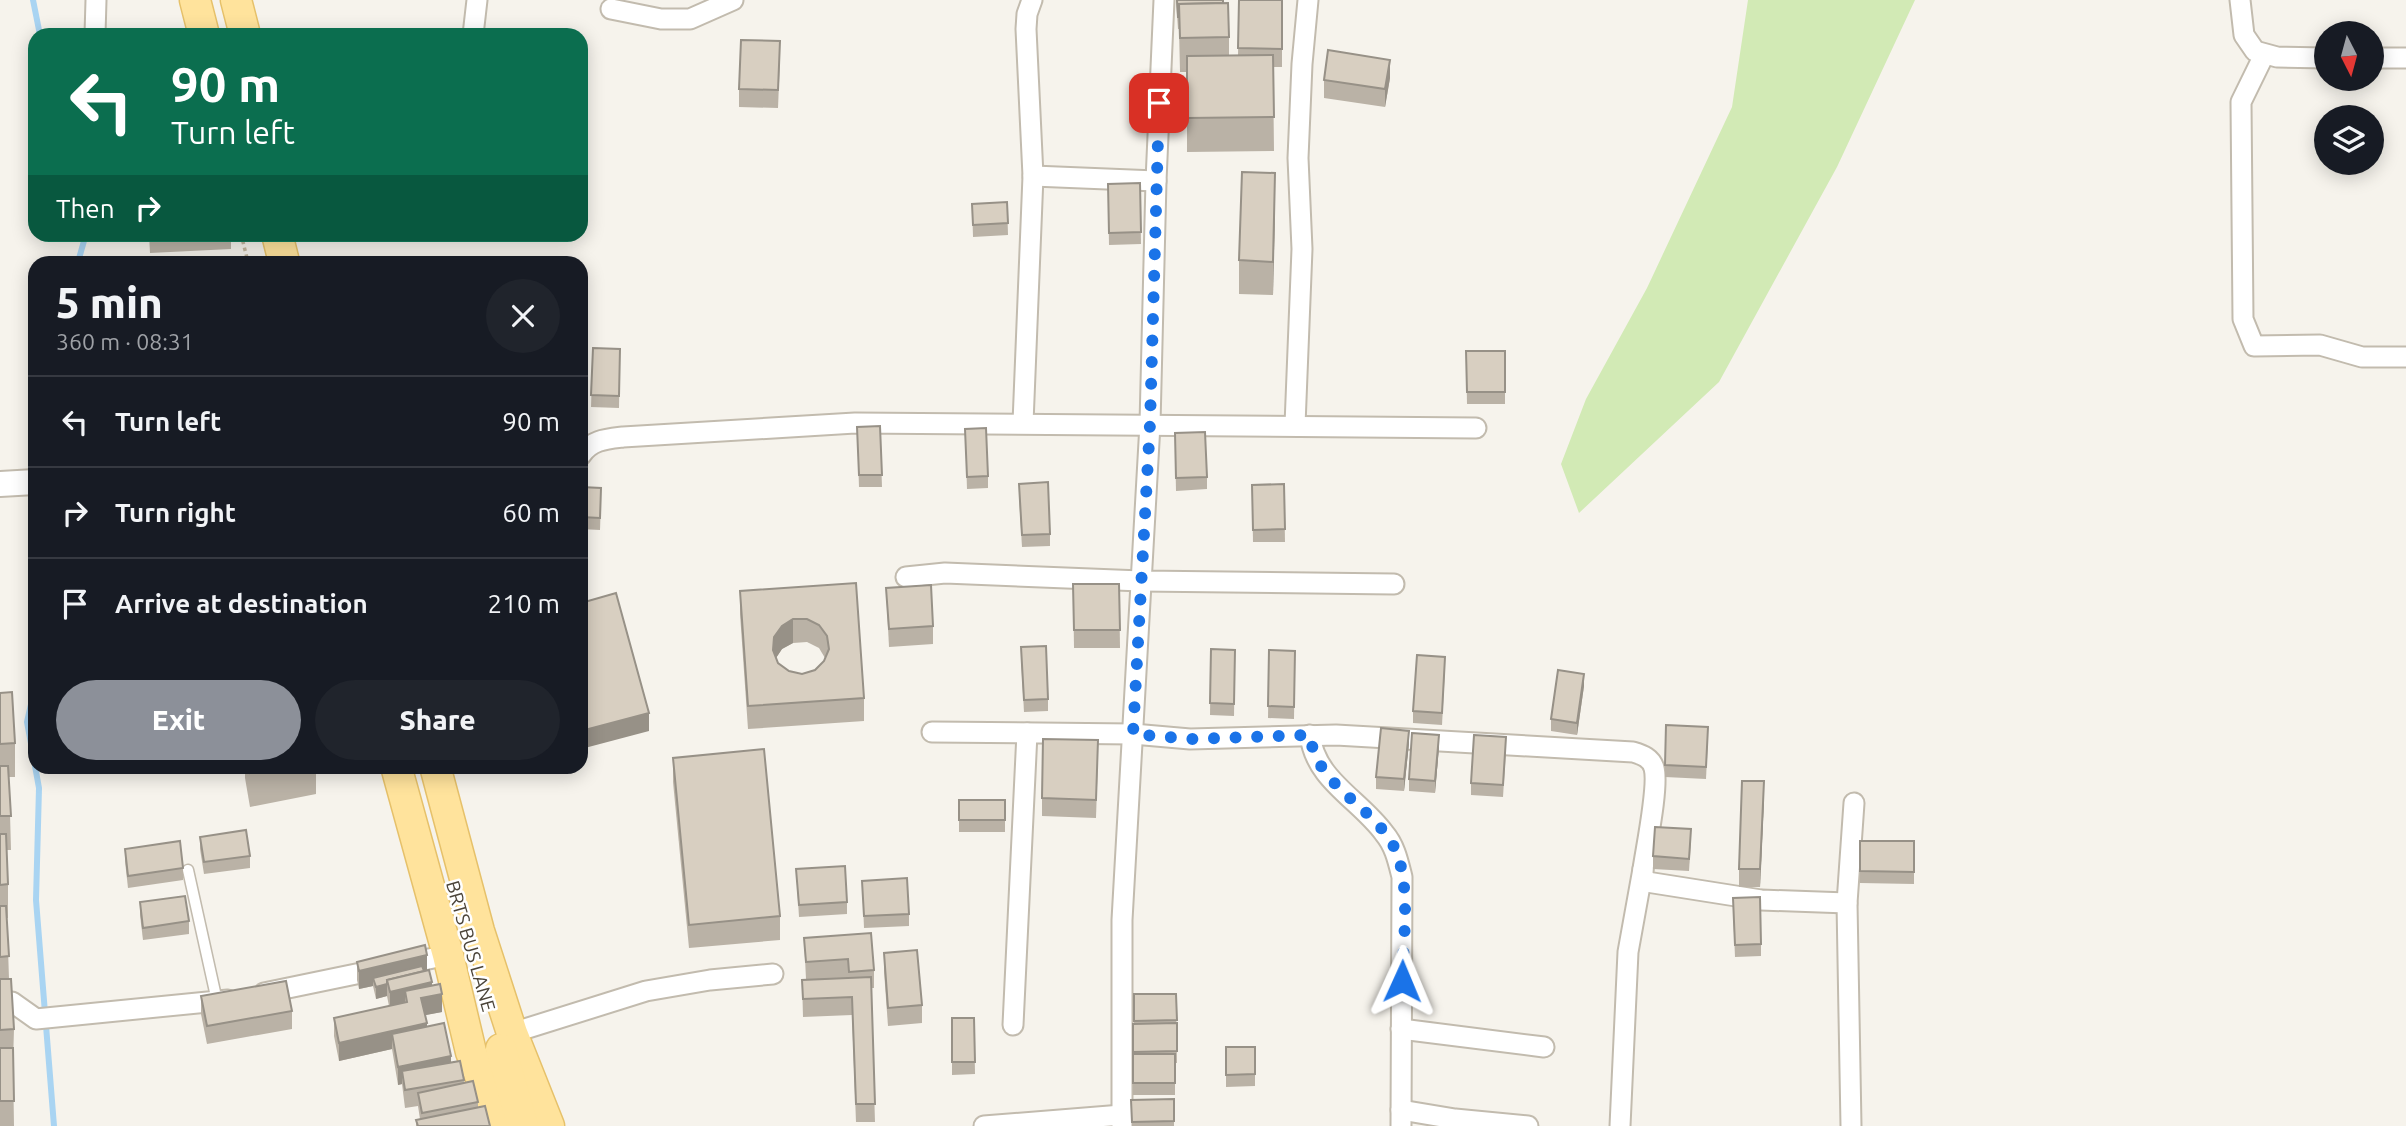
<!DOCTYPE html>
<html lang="en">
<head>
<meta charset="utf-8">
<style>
  body { margin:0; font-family:Ubuntu,sans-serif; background:#20242c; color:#f1f3f6; height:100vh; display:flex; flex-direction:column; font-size:26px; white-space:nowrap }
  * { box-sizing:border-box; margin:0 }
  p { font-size:23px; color:#9ea1a6 }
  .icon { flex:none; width:38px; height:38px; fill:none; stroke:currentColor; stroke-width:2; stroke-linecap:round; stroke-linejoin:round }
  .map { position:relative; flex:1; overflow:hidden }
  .panel { position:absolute; left:28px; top:256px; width:560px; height:518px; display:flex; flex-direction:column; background:#171b24; border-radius:21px; box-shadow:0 4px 18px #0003 }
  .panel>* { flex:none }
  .banner { position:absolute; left:28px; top:28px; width:560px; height:214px; border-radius:21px; box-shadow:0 4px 18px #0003; background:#0b6e4f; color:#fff; overflow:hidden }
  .needle { width:46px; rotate:174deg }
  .controls { position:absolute; left:2314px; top:21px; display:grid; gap:14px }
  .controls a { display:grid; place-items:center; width:70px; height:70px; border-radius:50%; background:#171b24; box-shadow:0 4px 18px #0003; font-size:35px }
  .pin { position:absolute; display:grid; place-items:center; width:60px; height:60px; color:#fff; margin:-30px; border-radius:14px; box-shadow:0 4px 10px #0006 }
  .me { position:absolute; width:77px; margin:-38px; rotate:1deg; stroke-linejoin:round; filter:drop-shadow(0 0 5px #0008) }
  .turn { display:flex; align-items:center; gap:24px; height:147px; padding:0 28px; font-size:32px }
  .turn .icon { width:91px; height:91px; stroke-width:2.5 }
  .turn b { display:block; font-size:49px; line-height:60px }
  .then { display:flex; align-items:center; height:66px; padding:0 28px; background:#0003; gap:14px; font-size:26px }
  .round { display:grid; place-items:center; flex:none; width:74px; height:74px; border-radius:37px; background:#20242c }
  .overview { display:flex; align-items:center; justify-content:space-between; height:119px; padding:0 28px }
  h1 { font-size:42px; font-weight:800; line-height:52px }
  .primary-button { display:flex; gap:14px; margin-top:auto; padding:14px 28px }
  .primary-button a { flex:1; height:80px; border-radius:42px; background:#8c9099; color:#fff; font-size:28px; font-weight:800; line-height:80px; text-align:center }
  .primary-button a+a { background:#20242c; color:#f1f3f6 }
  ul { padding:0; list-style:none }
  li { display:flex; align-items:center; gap:21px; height:91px; padding:0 28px; border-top:2px solid #363941 }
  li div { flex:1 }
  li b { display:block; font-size:26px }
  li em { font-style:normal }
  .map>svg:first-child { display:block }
  .green { fill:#d2eab5 }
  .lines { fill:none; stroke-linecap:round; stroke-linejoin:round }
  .stream { stroke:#a9d4f2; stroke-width:6 }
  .service-casing { stroke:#c2bbae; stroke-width:13 }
  .minor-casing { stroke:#c2bbae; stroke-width:23 }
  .tertiary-casing { stroke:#c2bbae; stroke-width:28 }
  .primary-casing { stroke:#e6c16a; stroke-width:33 }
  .path { stroke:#c4b79f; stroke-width:3.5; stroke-dasharray:3.5 3.5; stroke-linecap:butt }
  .service { stroke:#fff; stroke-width:10 }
  .minor { stroke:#fff; stroke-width:19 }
  .tertiary { stroke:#fff; stroke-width:24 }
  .primary { stroke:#ffe39c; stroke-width:30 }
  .wall { fill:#bab2a6; fill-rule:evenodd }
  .shaded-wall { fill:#979187 }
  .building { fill:#d8cfc1; stroke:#979187; stroke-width:2; fill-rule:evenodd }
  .route { stroke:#1a73e8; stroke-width:12; stroke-dasharray:0 21.6 }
  .labels { text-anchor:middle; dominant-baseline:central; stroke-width:5; stroke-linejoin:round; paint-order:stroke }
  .street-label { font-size:19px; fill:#4b4439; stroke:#fff }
</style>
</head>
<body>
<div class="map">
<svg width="2406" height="1126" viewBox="0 0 2406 1126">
  <rect width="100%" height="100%" fill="#f6f3ec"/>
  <polygon class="green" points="1748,0 1915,0 1837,167 1719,382 1579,513 1561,464 1586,399 1647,288 1732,107"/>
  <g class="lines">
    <g class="stream">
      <polyline points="33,0 40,35"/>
      <polyline points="78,262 86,234"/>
      <polyline points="35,687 27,722 35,765"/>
      <polyline points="35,766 39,788 36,900 54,1126"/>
    </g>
    <g class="service-casing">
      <polyline id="service" points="188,870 217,1001"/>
    </g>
    <g class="minor-casing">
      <g id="minor">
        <polyline points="2240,0 2244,35 2255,51 2277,57 2326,58"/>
        <polyline points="611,9 661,19 690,19 733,0"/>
        <polyline points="95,35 96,0"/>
        <polyline points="473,35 477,0"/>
        <polyline points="2264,55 2241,102 2243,319 2254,346 2320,345 2362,357 2406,357"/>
        <polyline points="2371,58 2406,58"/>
        <polyline points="1033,176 1156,181"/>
        <polyline points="1023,423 1033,176 1026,29 1027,14 1032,0"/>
        <polyline points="1295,425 1302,249 1298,158 1302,64 1308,0"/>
        <path d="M581 455C591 440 606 439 623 437L855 423 1476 428"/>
        <polyline points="906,577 945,573 1141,581 1394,584"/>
        <path d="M932 732 1133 734 1190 739 1336 735 1633 752C1643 755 1651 758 1654 768 1659 786 1646 848 1643 869V875L1647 882 1761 900 1847 903"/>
        <path d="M1310 735C1315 780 1359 799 1384 833 1395 846 1398 861 1402 877L1401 1126"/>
        <polyline points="264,993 448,955"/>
        <polyline points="0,1002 12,1002 36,1019 228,1000"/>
        <polyline points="1013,1025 1027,733"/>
        <polyline points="1401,1029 1544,1047"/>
        <polyline points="512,1033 646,991 710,980 773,974"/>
        <polyline points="1401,1110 1455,1119 1528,1126"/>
        <polyline points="984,1126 1122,1115"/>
        <polyline points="1122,1126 1122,920 1150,424 1156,181 1164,0"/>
        <polyline points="1620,1126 1628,952 1643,869"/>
        <polyline points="1851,1126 1847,903 1854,803"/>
      </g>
    </g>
    <g class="tertiary-casing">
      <polyline id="tertiary" points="0,484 35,482"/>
    </g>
    <g class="primary-casing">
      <g id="primary">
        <polyline points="195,0 204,35"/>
        <polyline points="236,0 245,35"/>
        <polyline points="277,234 284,262"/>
        <polyline points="396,766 448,955 471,1052 499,1126"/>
        <polyline points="435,766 479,931 512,1033 549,1126"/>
        <polyline points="501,1049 523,1126"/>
      </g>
    </g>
    <polyline class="path" points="241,234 248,262"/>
    <use href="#service" class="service"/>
    <use href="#minor" class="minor"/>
    <use href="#tertiary" class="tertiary"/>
    <use href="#primary" class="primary"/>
  </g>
  <g class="wall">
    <polygon points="1176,0 1223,0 1229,37 1229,56 1238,55 1239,0 1282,0 1282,67 1273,67 1274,151 1187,152 1187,72 1180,72 1179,29 1178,29"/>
    <polygon points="780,59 778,108 739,107 739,89"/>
    <polygon points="1390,78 1385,107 1324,98 1324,80"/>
    <polygon points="1140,183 1141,244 1109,245 1108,184"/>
    <polygon points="1007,202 1008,235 973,237 972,204"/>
    <polygon points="1275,207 1273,295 1239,294 1239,260"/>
    <polygon points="149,234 231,234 231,249 150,253"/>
    <polygon points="593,348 620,349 619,408 591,407"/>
    <polygon points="1466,351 1505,351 1505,404 1467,404"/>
    <polygon points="880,426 882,487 859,487 857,427"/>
    <polygon points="965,429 988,476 988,488 967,489"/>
    <polygon points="1175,445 1207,477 1207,489 1176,491"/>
    <polygon points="1284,484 1285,542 1253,542 1252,485"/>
    <polygon points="581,487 601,500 600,530 581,529"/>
    <polygon points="1019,496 1050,534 1050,546 1022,547"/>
    <path d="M856 583 864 698V721L748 729 740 614V591ZM807 642 819 648 825 658 824 661 815 670 802 674 789 671 778 663 776 658 782 649 793 643Z"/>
    <polygon points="1073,584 1119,584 1120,648 1074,648"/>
    <polygon points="886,588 933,626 933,644 889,647"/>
    <polygon points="1211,649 1235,650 1234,716 1210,715"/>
    <polygon points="1269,650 1295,651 1294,719 1268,718"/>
    <polygon points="1021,659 1048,699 1048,711 1024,712"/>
    <polygon points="1445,669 1442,725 1413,723 1413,711"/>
    <polygon points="1584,686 1577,735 1551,731 1551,719"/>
    <polygon points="0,693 15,743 15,777 9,777 11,850 6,850 8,884 8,918 7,918 9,979 14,1029 13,1063 14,1126 0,1126"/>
    <polygon points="1708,739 1706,779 1665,777 1665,765"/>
    <polygon points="1409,743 1404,791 1376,789 1376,777"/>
    <polygon points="1439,747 1435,793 1409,791 1409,779"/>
    <polygon points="1506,750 1503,797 1471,795 1471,783"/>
    <polygon points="673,758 780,916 780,940 689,948 673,782"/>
    <polygon points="1098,758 1096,818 1042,816 1042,798"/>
    <polygon points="245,766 316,766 316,794 250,807 245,778"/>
    <polygon points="1764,799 1760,887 1739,887 1739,869"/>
    <rect x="959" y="800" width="46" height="32"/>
    <polygon points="200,837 250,856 250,868 204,874 200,849"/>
    <polygon points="1691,841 1689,871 1653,869 1653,856"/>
    <polygon points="1860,841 1914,841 1914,884 1860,883"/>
    <polygon points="125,849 183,868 183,880 128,888 125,861"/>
    <polygon points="796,869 847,902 847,914 799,917"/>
    <polygon points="862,881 909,914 909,926 864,928"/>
    <polygon points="140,902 189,921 189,934 143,940 140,915"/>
    <polygon points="1733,910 1761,944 1761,956 1735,957"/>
    <polygon points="804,938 874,970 874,988 871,988 875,1122 856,1122 852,1015 803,1017 802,980 806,979"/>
    <polygon points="884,953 922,1005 922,1023 888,1026 884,971"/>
    <polygon points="357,962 427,970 442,1012 425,1015 427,1027 464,1080 464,1083 478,1102 478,1107 490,1126 416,1126 416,1120 420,1119 418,1106 405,1108 402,1084 398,1085 392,1049 339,1061 334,1036 334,1018 389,1006 387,996 376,999 373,986 359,989 357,980"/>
    <polygon points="1134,994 1176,994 1177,1063 1175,1063 1175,1095 1133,1095 1133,1024 1134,1024"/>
    <polygon points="201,996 292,1011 292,1029 207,1044 201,1014"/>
    <polygon points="952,1018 974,1018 975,1074 952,1075"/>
    <polygon points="1226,1047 1255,1047 1255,1086 1226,1087"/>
    <polygon points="1174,1099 1174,1126 1132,1126 1131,1100"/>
  </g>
  <g class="shaded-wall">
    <polygon points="1390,60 1390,78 1385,107 1385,89"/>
    <polygon points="1275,173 1275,207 1273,295 1273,262"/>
    <polygon points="793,619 793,643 782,649 774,661 773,650 774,637 782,626"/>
    <polygon points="1584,674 1584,686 1577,735 1577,723"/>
    <polygon points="649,713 649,731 581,749 581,731"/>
    <polygon points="1409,731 1409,743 1404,791 1404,779"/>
    <polygon points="1439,735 1439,747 1435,793 1435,781"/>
    <polygon points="1764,781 1764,799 1760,887 1760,869"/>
    <polygon points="427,955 427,973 373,978 373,986 359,989 359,971"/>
    <polygon points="432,982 432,996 442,994 442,1012 421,1016 407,1002 405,992 405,1007 390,1010 390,992"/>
    <polygon points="387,984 387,996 376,999 376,987"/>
    <polygon points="427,1023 427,1041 392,1034 392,1049 339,1061 339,1043"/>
    <polygon points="451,1056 451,1074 402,1071 402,1084 398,1085 398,1067"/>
  </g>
  <g class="building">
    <polygon points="1177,0 1223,0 1223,3 1179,4 1179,17 1178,17"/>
    <polygon points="1239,0 1282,0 1282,49 1238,48"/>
    <polygon points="1228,3 1229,37 1180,38 1179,4"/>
    <polygon points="741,40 780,41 778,90 739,89"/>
    <polygon points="1328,50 1390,60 1385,89 1324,80"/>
    <polygon points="1273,55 1274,117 1187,118 1187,56"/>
    <polygon points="1242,172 1275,173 1273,262 1239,260"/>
    <polygon points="1140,183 1141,232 1109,233 1108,184"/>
    <polygon points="1007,202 1008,223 973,225 972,204"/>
    <polygon points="593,348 620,349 619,396 591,395"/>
    <polygon points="1466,351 1505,351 1505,392 1467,392"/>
    <polygon points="880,426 882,475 859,475 857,427"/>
    <polygon points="986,428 988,476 967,477 965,429"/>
    <polygon points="1205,432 1207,477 1176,478 1175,433"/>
    <polygon points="1048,482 1050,534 1022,535 1019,484"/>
    <polygon points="1284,484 1285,529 1253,530 1252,485"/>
    <polygon points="581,487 601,488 600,518 581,517"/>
    <path d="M856 583 864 698 748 706 740 591ZM793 619H807L819 625 827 636 829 649 824 661 815 670 802 674 789 671 778 663 773 650 774 637 782 626Z"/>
    <polygon points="1073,584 1119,584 1120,630 1074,630"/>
    <polygon points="931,585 933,626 889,629 886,588"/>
    <polygon points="616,593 649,713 581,731 581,603"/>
    <polygon points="1046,646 1048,699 1024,700 1021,647"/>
    <polygon points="1211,649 1235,650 1234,704 1210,703"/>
    <polygon points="1269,650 1295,651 1294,707 1268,706"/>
    <polygon points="1417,655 1445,657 1442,713 1413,711"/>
    <polygon points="1558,670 1584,674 1577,723 1551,719"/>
    <polygon points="12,692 15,743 0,744 0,693"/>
    <polygon points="1666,725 1708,727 1706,767 1665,765"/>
    <polygon points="1381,728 1409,731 1404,779 1376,777"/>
    <polygon points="1412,733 1439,735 1435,781 1409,779"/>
    <polygon points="1474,735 1506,737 1503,785 1471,783"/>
    <polygon points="1043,739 1098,740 1096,800 1042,798"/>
    <polygon points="764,749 780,916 689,925 673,758"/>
    <polygon points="0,766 8,766 11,816 0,816"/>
    <polygon points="249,766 284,766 250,773"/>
    <polygon points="1742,781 1764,781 1760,869 1739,869"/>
    <rect x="959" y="800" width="46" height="20"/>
    <polygon points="1655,827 1691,829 1689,859 1653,856"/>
    <polygon points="246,830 250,856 204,862 200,837"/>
    <polygon points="0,834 6,834 8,884 0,885"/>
    <polygon points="180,841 183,868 128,876 125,849"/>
    <polygon points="1860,841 1914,841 1914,872 1860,871"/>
    <polygon points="845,866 847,902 799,905 796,869"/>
    <polygon points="907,878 909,914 864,916 862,881"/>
    <polygon points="185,896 189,921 143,928 140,902"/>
    <polygon points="1760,897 1761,944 1735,945 1733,898"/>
    <polygon points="0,906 6,906 9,956 0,957"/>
    <polygon points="871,933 874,970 849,972 848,959 806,962 804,938"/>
    <polygon points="425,945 427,955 359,971 357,962"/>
    <polygon points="917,950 922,1005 888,1008 884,953"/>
    <polygon points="422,966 424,971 387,980 387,984 376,987 373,978"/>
    <polygon points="429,970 432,982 390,992 387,980"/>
    <polygon points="871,977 875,1104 856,1104 852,997 803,999 802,980"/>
    <polygon points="0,979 11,979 14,1029 0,1030"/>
    <polygon points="286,981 292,1011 207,1026 201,996"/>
    <polygon points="440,984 442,994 421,998 427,1023 339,1043 334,1018 407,1002 405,991"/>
    <polygon points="1134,994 1176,994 1177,1020 1134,1021"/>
    <polygon points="952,1018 974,1018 975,1062 952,1062"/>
    <polygon points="444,1023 451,1056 398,1067 392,1034"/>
    <polygon points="1177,1023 1177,1051 1133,1052 1133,1024"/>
    <polygon points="1226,1047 1255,1047 1255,1074 1226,1075"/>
    <polygon points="0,1048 13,1048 14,1101 0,1101"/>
    <rect x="1133" y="1054" width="42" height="29"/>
    <polygon points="460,1061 464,1080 405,1090 402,1071"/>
    <polygon points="473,1081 478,1102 422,1113 418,1093"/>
    <polygon points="1174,1099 1174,1121 1132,1122 1131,1100"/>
    <polygon points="485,1106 490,1126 418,1126 416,1120"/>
  </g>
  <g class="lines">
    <path class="route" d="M1159 103 1150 424 1133 734 1190 739 1310 735C1316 788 1376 806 1396 851 1411 887 1403 943 1402 981"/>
  </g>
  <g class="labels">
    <g class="street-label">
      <text transform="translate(471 946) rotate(74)">BRTS BUS LANE</text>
    </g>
  </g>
</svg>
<div class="controls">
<a><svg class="needle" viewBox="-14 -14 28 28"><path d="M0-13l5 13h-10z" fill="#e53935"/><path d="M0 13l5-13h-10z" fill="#9ea1a6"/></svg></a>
<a><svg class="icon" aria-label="layers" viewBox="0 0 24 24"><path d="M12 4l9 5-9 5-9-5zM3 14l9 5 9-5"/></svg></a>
</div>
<div class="pin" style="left:1159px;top:103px;background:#d93025"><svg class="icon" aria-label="arrive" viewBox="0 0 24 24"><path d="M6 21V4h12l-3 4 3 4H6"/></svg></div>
<svg class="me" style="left:1402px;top:981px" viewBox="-20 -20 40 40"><path d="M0-17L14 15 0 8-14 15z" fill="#1a73e8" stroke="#fff" stroke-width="4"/></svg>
<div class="banner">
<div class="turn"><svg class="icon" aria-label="left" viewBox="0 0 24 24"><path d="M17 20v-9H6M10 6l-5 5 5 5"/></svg><div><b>90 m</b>Turn left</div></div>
<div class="then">Then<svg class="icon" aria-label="right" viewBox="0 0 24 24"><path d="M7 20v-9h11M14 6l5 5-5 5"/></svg></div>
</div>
<section class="panel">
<div class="overview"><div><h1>5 min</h1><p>360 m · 08:31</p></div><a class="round"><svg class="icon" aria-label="close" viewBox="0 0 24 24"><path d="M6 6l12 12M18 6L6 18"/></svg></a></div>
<ul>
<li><svg class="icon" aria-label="left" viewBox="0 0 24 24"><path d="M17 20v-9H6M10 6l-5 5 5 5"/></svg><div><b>Turn left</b></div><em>90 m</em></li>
<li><svg class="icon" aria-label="right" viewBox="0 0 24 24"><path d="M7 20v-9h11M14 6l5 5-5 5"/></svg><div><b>Turn right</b></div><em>60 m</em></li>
<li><svg class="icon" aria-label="arrive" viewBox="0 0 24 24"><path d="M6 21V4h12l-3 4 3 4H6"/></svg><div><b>Arrive at destination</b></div><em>210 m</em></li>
</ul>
<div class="primary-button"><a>Exit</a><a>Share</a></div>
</section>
</div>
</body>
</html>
